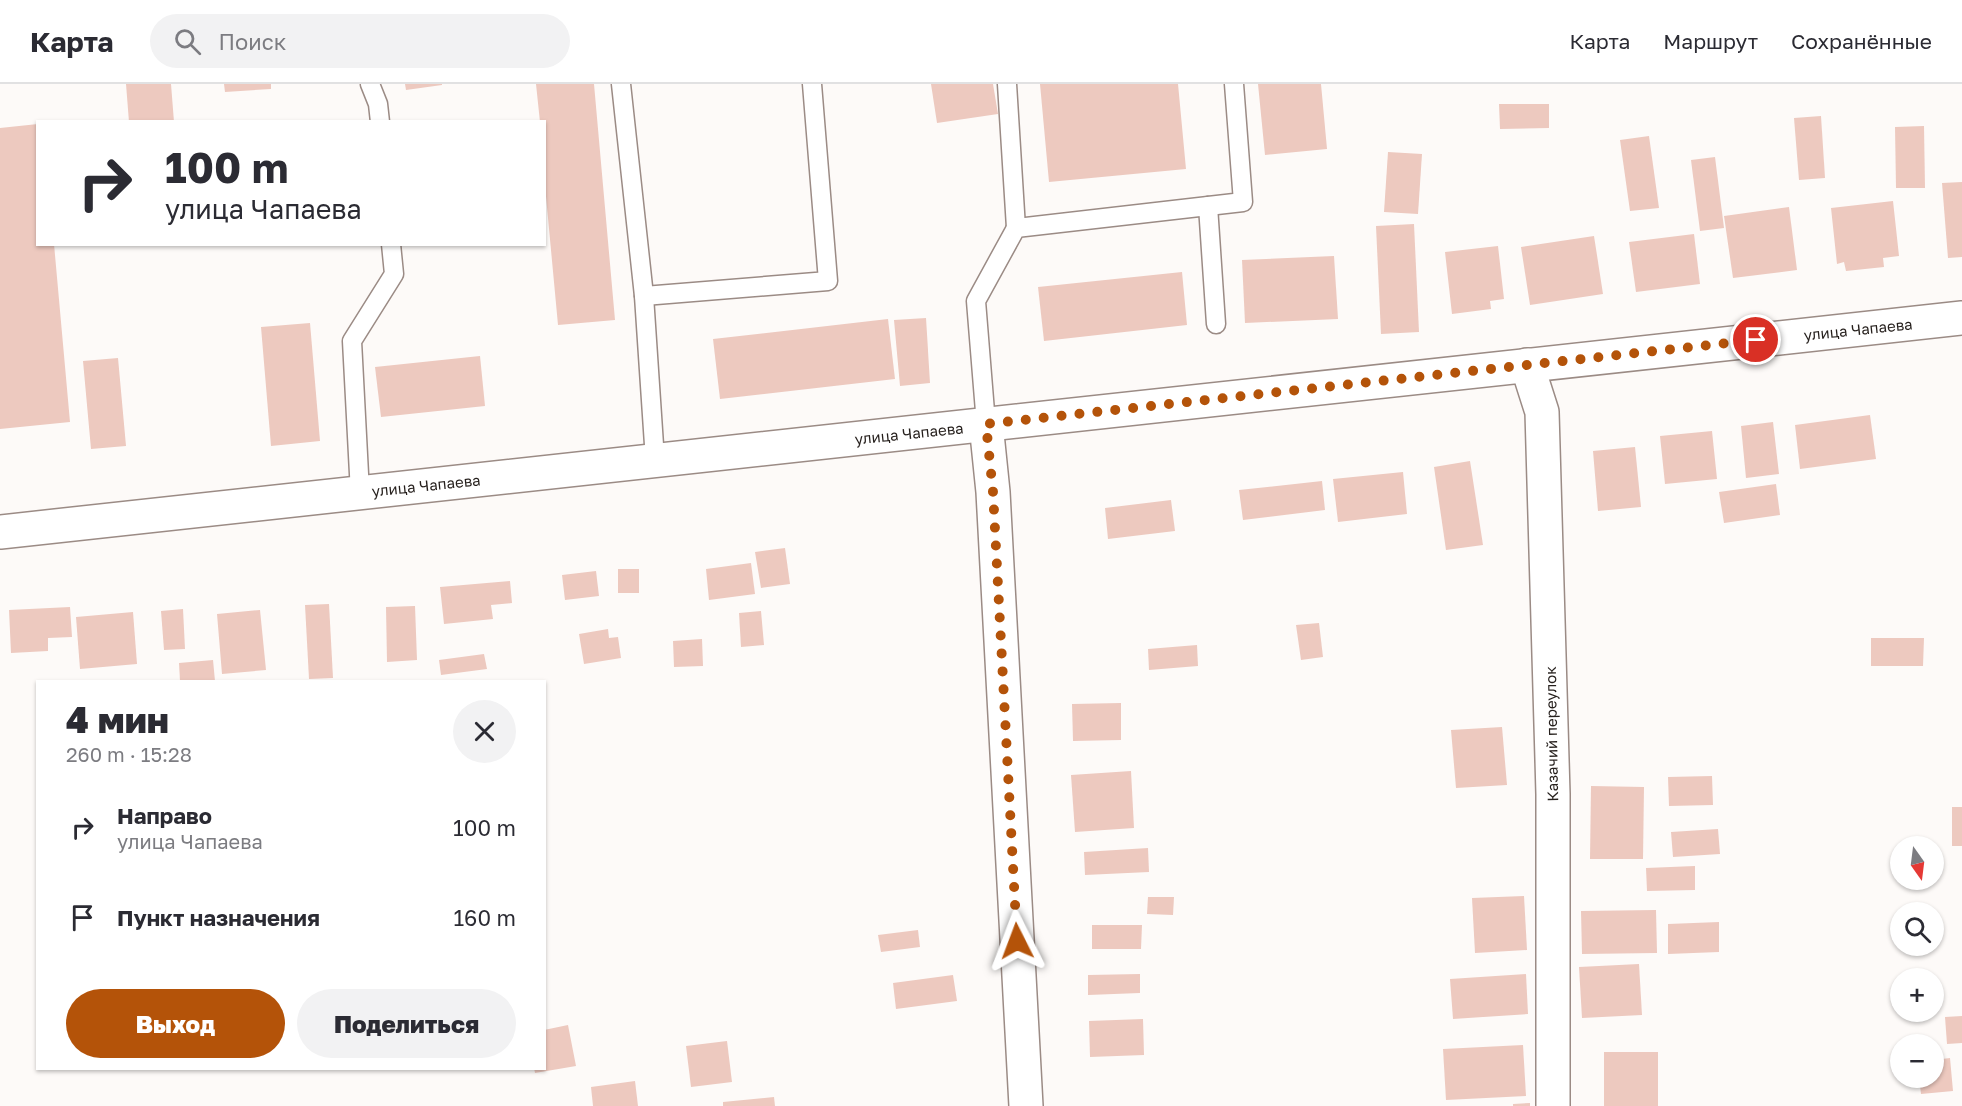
<!DOCTYPE html>
<html lang="ru">
<head>
<meta charset="utf-8">
<style>
  body { margin:0; font-family:"Golos Text",sans-serif; background:#f2f2f3; color:#2b2b33; height:100vh; display:flex; flex-direction:column; font-size:22px; white-space:nowrap }
  * { box-sizing:border-box; margin:0 }
  p { font-size:20px; color:#7c7c81 }
  .icon { flex:none; width:33px; height:33px; fill:none; stroke:currentColor; stroke-width:2; stroke-linecap:round; stroke-linejoin:round }
  .map { position:relative; flex:1; overflow:hidden }
  .sheet { position:absolute; left:36px; top:596px; width:510px; height:390px; display:flex; flex-direction:column; background:#fff; border-radius:0px; box-shadow:0 2px 4px #0004 }
  .sheet>* { flex:none }
  .top-card { position:absolute; left:36px; top:36px; width:510px; height:126px; border-radius:0px; box-shadow:0 2px 4px #0004; background:#fff; color:#2b2b33; overflow:hidden }
  .needle { width:39px; rotate:166deg }
  .buttons { position:absolute; left:1890px; top:752px; display:grid; gap:12px }
  .buttons a { display:grid; place-items:center; width:54px; height:54px; border-radius:50%; background:#fff; box-shadow:0 2px 4px #0004; font-size:30px }
  .pin { position:absolute; display:grid; place-items:center; width:51px; height:51px; color:#fff; margin:-26px; border:3px solid #fff; border-radius:50%; box-shadow:0 2px 6px #0007 }
  .me { position:absolute; width:66px; margin:-33px; rotate:357deg; stroke-linejoin:round; filter:drop-shadow(0 0 4px #0008) }
  .turn { display:flex; align-items:center; gap:21px; height:126px; padding:0 30px; font-size:27px }
  .turn .icon { width:78px; height:78px; stroke-width:2.5 }
  .turn b { display:block; font-size:42px; line-height:51px }
  .round { display:grid; place-items:center; flex:none; width:63px; height:63px; border-radius:32px; background:#f2f2f3 }
  .overview { display:flex; align-items:center; justify-content:space-between; height:102px; padding:0 30px }
  h1 { font-size:36px; font-weight:800; line-height:45px }
  .cta { display:flex; gap:12px; margin-top:auto; padding:12px 30px }
  .cta a { flex:1; height:69px; border-radius:36px; background:#b45309; color:#fff; font-size:24px; font-weight:800; line-height:69px; text-align:center }
  .cta a+a { background:#f2f2f3; color:#2b2b33 }
  ul { padding:0; list-style:none }
  li { display:flex; align-items:center; gap:18px; height:90px; padding:0 30px }
  li div { flex:1 }
  li b { display:block; font-size:22px }
  li em { font-style:normal }
  header { display:flex; align-items:center; gap:36px; box-sizing:border-box; height:84px; padding:0 30px; background:#fff; border-bottom:2px solid #e1e1e2 }
  header strong { font-size:28px }
  nav { display:flex; gap:33px; margin-inline-start:auto; font-size:21px }
  .search { width:420px; height:54px; background:#f2f2f3; display:flex; align-items:center; gap:15px; box-sizing:border-box; padding:0 21px; border-radius:33px; color:#7c7c81; font-size:22px }
  .map>svg:first-child { display:block }
  .building { fill:#edc9bf }
  .lines { fill:none; stroke-linecap:round; stroke-linejoin:round }
  .lane-casing { stroke:#9b8b85; stroke-width:21 }
  .street-casing { stroke:#9b8b85; stroke-width:36 }
  .lane { stroke:#fff; stroke-width:18 }
  .street { stroke:#fff; stroke-width:33 }
  .route { stroke:#b45309; stroke-width:10; stroke-dasharray:0 18 }
  .labels { text-anchor:middle; dominant-baseline:central; stroke-width:4.5; stroke-linejoin:round; paint-order:stroke }
  .street-label { font-size:15px; fill:#251f1c; stroke:#fff }
</style>
</head>
<body>
<header>
<strong>Карта</strong>
<div class="search"><svg class="icon" aria-label="search" viewBox="0 0 24 24"><circle cx="10" cy="10" r="6"/><path d="M15 15l6 6"/></svg>Поиск</div>
<nav><a>Карта</a><a>Маршрут</a><a>Сохранённые</a></nav>
</header>
<div class="map">
<svg width="1962" height="1022" viewBox="0 0 1962 1022">
  <rect width="100%" height="100%" fill="#fdfaf8"/>
  <g class="building">
    <polygon points="126,0 171,0 174,38 129,38"/>
    <polygon points="224,0 271,0 271,5 225,8"/>
    <polygon points="405,0 442,0 442,1 406,6"/>
    <polygon points="536,0 594,0 615,236 558,241 544,91 544,38 540,38"/>
    <polygon points="931,0 993,0 998,30 937,39"/>
    <polygon points="1040,0 1178,0 1186,85 1049,98"/>
    <polygon points="1258,0 1321,0 1327,65 1265,71"/>
    <polygon points="1499,20 1549,20 1549,44 1500,45"/>
    <polygon points="1821,32 1825,94 1799,96 1794,34"/>
    <polygon points="38,40 38,160 54,160 70,338 0,345 0,44"/>
    <polygon points="1924,42 1925,104 1896,104 1895,43"/>
    <polygon points="1649,52 1659,124 1630,127 1620,56"/>
    <polygon points="1388,68 1422,70 1418,130 1384,128"/>
    <polygon points="1715,73 1724,144 1700,147 1691,76"/>
    <polygon points="1962,98 1962,173 1948,174 1942,99"/>
    <polygon points="1893,117 1899,172 1883,174 1884,183 1846,187 1844,178 1837,180 1831,124"/>
    <polygon points="1789,123 1797,186 1733,194 1724,132"/>
    <polygon points="1414,140 1419,248 1381,250 1376,142"/>
    <polygon points="1694,150 1700,200 1636,208 1629,158"/>
    <polygon points="1594,152 1603,210 1530,221 1521,163"/>
    <polygon points="1498,162 1504,215 1490,217 1491,225 1452,230 1445,168"/>
    <polygon points="1334,172 1338,235 1245,239 1242,176"/>
    <polygon points="1182,188 1187,241 1044,257 1038,203"/>
    <polygon points="926,234 930,299 900,302 894,236"/>
    <polygon points="888,235 895,295 720,315 713,255"/>
    <polygon points="310,239 320,357 271,362 261,243"/>
    <polygon points="480,272 485,322 381,333 375,283"/>
    <polygon points="118,274 126,362 91,365 83,277"/>
    <polygon points="1870,331 1876,375 1800,385 1795,341"/>
    <polygon points="1773,338 1779,390 1746,394 1741,342"/>
    <polygon points="1712,347 1717,395 1665,400 1660,352"/>
    <polygon points="1635,363 1641,423 1598,427 1593,367"/>
    <polygon points="1470,377 1483,461 1446,466 1434,383"/>
    <polygon points="1403,388 1407,430 1338,438 1333,395"/>
    <polygon points="1322,397 1325,426 1243,436 1239,406"/>
    <polygon points="1776,400 1780,431 1724,439 1719,408"/>
    <polygon points="1171,416 1175,447 1108,455 1105,424"/>
    <polygon points="785,464 790,500 761,504 755,468"/>
    <polygon points="751,479 755,510 709,516 706,485"/>
    <rect x="618" y="485" width="21" height="24"/>
    <polygon points="596,487 599,512 565,516 562,491"/>
    <polygon points="510,497 512,519 491,521 493,535 444,540 440,503"/>
    <polygon points="329,520 333,594 309,595 305,521"/>
    <polygon points="415,522 417,576 387,578 386,523"/>
    <polygon points="70,523 72,553 48,554 48,567 11,569 9,526"/>
    <polygon points="183,525 185,565 164,566 161,527"/>
    <polygon points="260,526 266,586 222,590 217,530"/>
    <polygon points="761,527 764,561 741,563 739,529"/>
    <polygon points="133,528 137,580 80,585 76,533"/>
    <polygon points="1319,539 1323,573 1301,576 1296,541"/>
    <polygon points="608,545 609,554 618,553 621,574 584,580 579,550"/>
    <polygon points="1871,554 1924,554 1923,582 1871,582"/>
    <polygon points="702,555 703,582 674,583 673,557"/>
    <polygon points="1197,561 1198,582 1149,586 1148,565"/>
    <polygon points="484,570 487,585 441,591 439,576"/>
    <polygon points="213,576 215,597 180,597 179,579"/>
    <polygon points="1121,619 1121,656 1073,657 1072,620"/>
    <polygon points="1502,643 1507,701 1456,704 1451,646"/>
    <polygon points="1131,687 1134,744 1075,748 1071,691"/>
    <polygon points="1712,692 1713,721 1669,722 1668,693"/>
    <polygon points="1591,702 1644,703 1643,775 1590,775"/>
    <rect x="1952" y="723" width="10" height="39"/>
    <polygon points="1718,745 1720,770 1673,773 1671,748"/>
    <polygon points="1148,764 1149,788 1085,791 1084,768"/>
    <polygon points="1695,782 1695,806 1647,807 1646,784"/>
    <polygon points="1524,812 1527,866 1475,869 1472,814"/>
    <polygon points="1148,813 1174,813 1173,831 1147,830"/>
    <polygon points="1656,826 1657,869 1582,870 1581,827"/>
    <polygon points="1719,838 1719,868 1668,870 1668,840"/>
    <polygon points="1092,841 1142,841 1141,865 1092,865"/>
    <polygon points="918,846 920,863 881,868 878,851"/>
    <polygon points="1639,880 1642,931 1582,934 1579,883"/>
    <polygon points="1140,890 1140,909 1088,911 1088,891"/>
    <polygon points="1526,890 1528,930 1453,935 1450,895"/>
    <polygon points="953,891 957,917 896,925 893,899"/>
    <polygon points="1962,932 1962,959 1947,960 1945,933"/>
    <polygon points="1143,935 1144,971 1090,973 1089,937"/>
    <polygon points="568,941 576,982 535,989 534,984 544,984 544,946"/>
    <polygon points="727,957 732,998 691,1003 686,962"/>
    <polygon points="1523,961 1526,1012 1446,1016 1443,965"/>
    <rect x="1604" y="968" width="54" height="54"/>
    <polygon points="1950,974 1953,1007 1921,1010 1919,993 1934,993 1934,976"/>
    <polygon points="635,997 638,1022 593,1022 591,1003"/>
    <polygon points="774,1013 775,1022 723,1022 723,1018"/>
    <polygon points="1530,1019 1530,1022 1513,1022 1513,1020"/>
  </g>
  <g class="lines">
    <g class="lane-casing">
      <g id="lane">
        <polyline points="370,0 378,20 380,38"/>
        <polyline points="621,0 644,212 655,376"/>
        <polyline points="1007,0 1016,144"/>
        <polyline points="1208,122 1216,240"/>
        <polyline points="644,212 828,197 812,0"/>
        <polyline points="986,340 976,217 1016,144 1243,118 1234,0"/>
        <polyline points="360,409 352,257 394,190 391,160"/>
      </g>
    </g>
    <g class="street-casing">
      <g id="street">
        <polyline points="1527,281 1542,328 1553,710 1553,1022"/>
        <polyline points="986,340 993,408 1026,1022"/>
        <polyline points="0,448 1962,234"/>
      </g>
    </g>
    <use href="#lane" class="lane"/>
    <use href="#street" class="street"/>
  </g>
  <g class="lines">
    <polyline class="route" points="1017,857 993,408 986,340 1756,256"/>
  </g>
  <g class="labels">
    <g class="street-label">
      <text transform="translate(1858 245) rotate(-6)">улица Чапаева</text>
      <text transform="translate(909 349) rotate(-6)">улица Чапаева</text>
      <text transform="translate(426 401) rotate(-6)">улица Чапаева</text>
      <text transform="translate(1551 650) rotate(-91)">Казачий переулок</text>
    </g>
  </g>
</svg>
<div class="buttons">
<a><svg class="needle" viewBox="-14 -14 28 28"><path d="M0-13l5 13h-10z" fill="#e53935"/><path d="M0 13l5-13h-10z" fill="#7c7c81"/></svg></a>
<a><svg class="icon" aria-label="search" viewBox="0 0 24 24"><circle cx="10" cy="10" r="6"/><path d="M15 15l6 6"/></svg></a>
<a>+</a>
<a>−</a>
</div>
<div class="pin" style="left:1756px;top:256px;background:#d93025"><svg class="icon" aria-label="arrive" viewBox="0 0 24 24"><path d="M6 21V4h12l-3 4 3 4H6"/></svg></div>
<svg class="me" style="left:1017px;top:857px" viewBox="-20 -20 40 40"><path d="M0-17L14 15 0 8-14 15z" fill="#b45309" stroke="#fff" stroke-width="4"/></svg>
<div class="top-card">
<div class="turn"><svg class="icon" aria-label="right" viewBox="0 0 24 24"><path d="M7 20v-9h11M14 6l5 5-5 5"/></svg><div><b>100 m</b>улица Чапаева</div></div>
</div>
<section class="sheet">
<div class="overview"><div><h1>4 мин</h1><p>260 m · 15:28</p></div><a class="round"><svg class="icon" aria-label="close" viewBox="0 0 24 24"><path d="M6 6l12 12M18 6L6 18"/></svg></a></div>
<ul>
<li><svg class="icon" aria-label="right" viewBox="0 0 24 24"><path d="M7 20v-9h11M14 6l5 5-5 5"/></svg><div><b>Направо</b><p>улица Чапаева</p></div><em>100 m</em></li>
<li><svg class="icon" aria-label="arrive" viewBox="0 0 24 24"><path d="M6 21V4h12l-3 4 3 4H6"/></svg><div><b>Пункт назначения</b></div><em>160 m</em></li>
</ul>
<div class="cta"><a>Выход</a><a>Поделиться</a></div>
</section>
</div>
</body>
</html>
